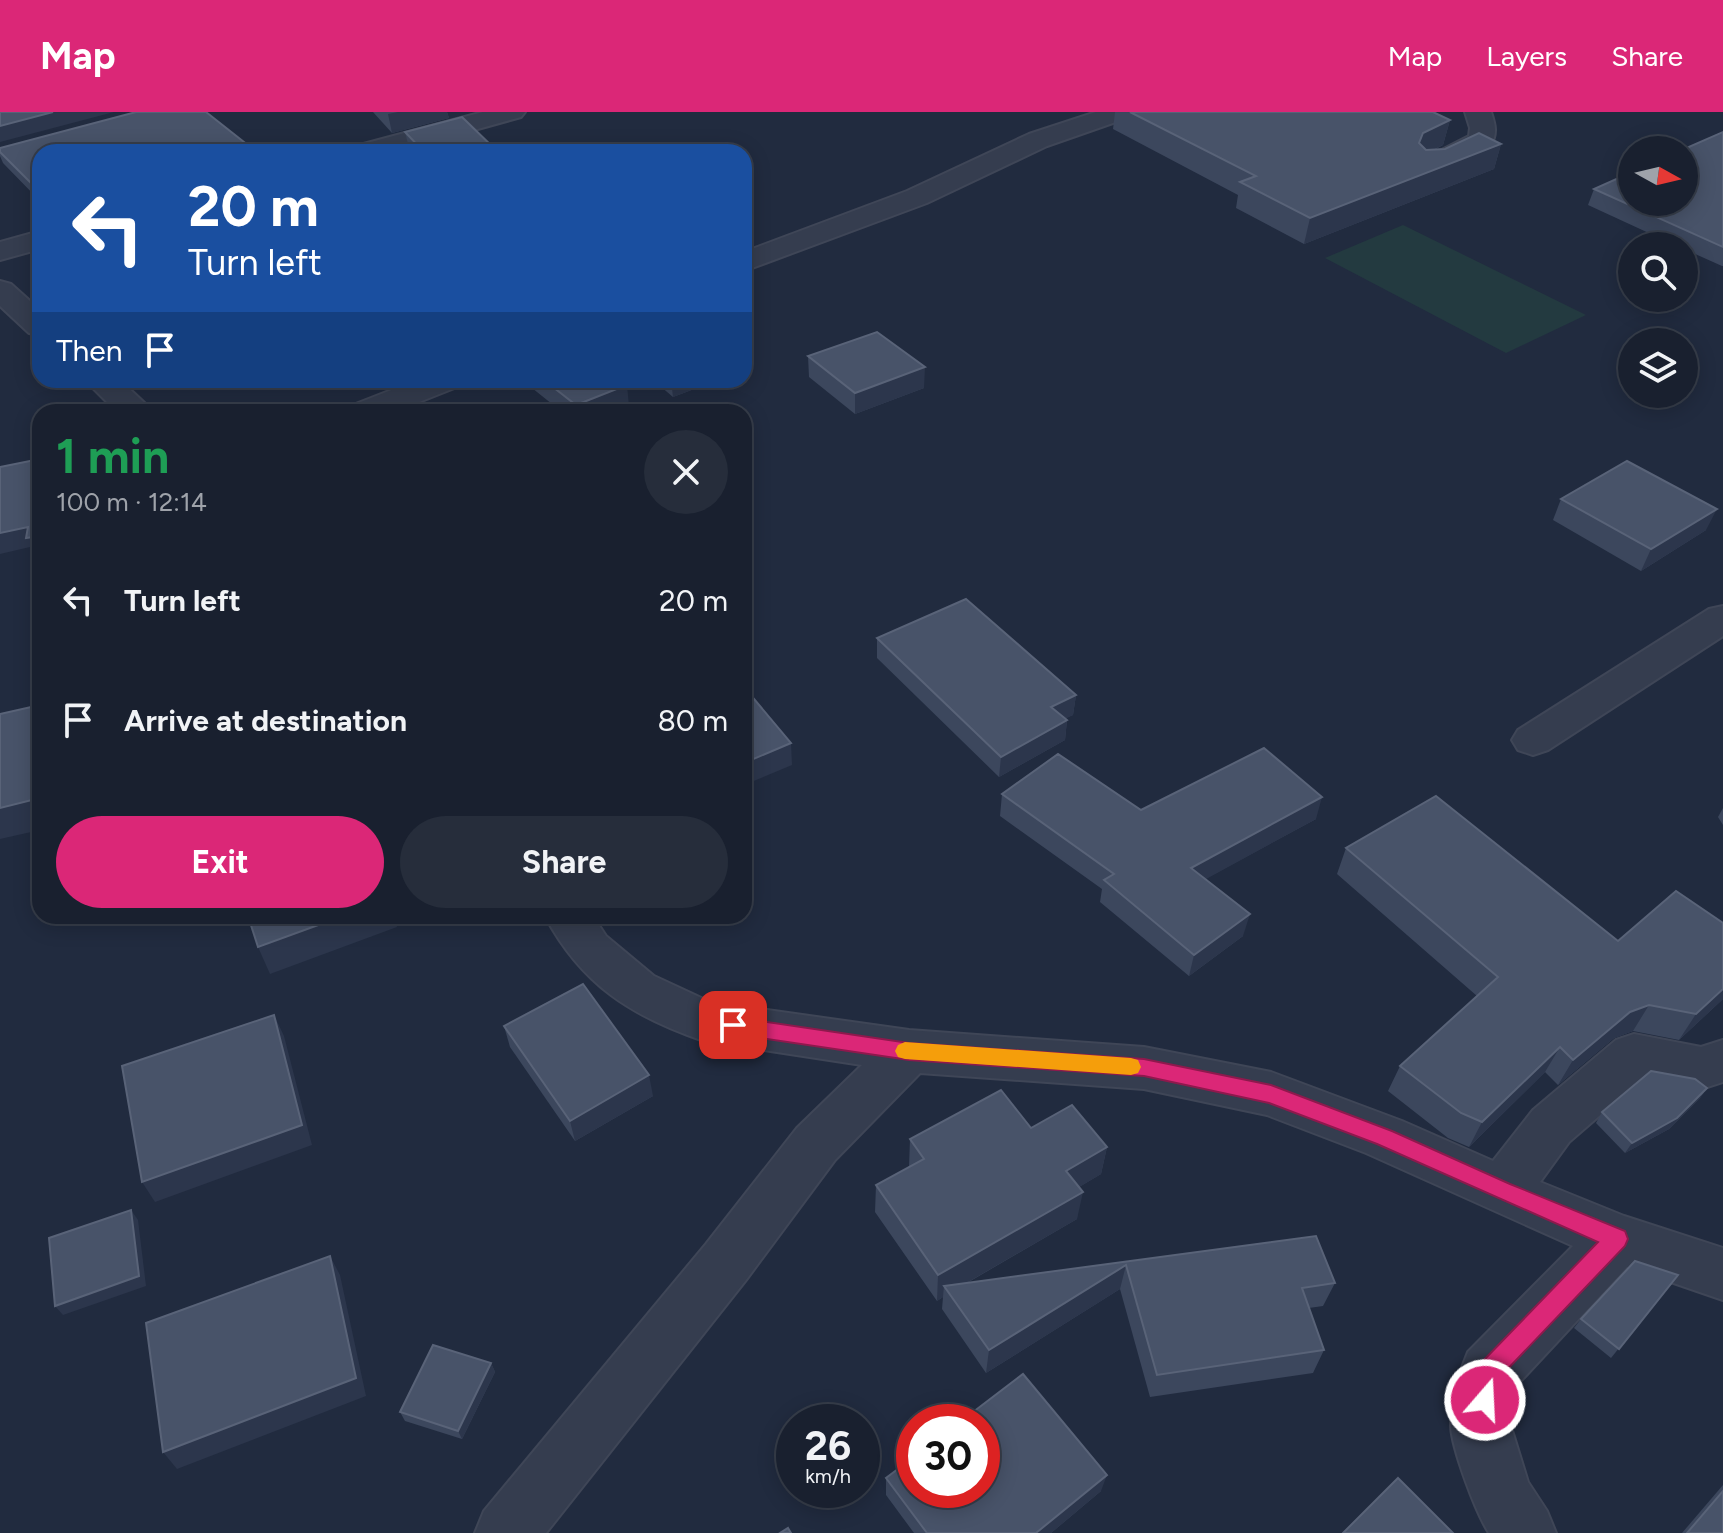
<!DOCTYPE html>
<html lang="en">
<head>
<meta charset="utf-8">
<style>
  body { margin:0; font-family:Figtree,sans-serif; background:#262d3b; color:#f1f3f6; height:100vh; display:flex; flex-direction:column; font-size:30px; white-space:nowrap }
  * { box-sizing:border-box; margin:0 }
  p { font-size:26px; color:#9fa3aa }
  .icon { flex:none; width:44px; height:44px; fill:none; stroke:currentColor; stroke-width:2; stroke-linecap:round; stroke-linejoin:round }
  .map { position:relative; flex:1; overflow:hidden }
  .side { position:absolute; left:32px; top:292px; width:720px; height:520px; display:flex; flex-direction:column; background:#19202f; border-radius:24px; box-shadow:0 4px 20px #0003,0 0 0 2px #373e4b }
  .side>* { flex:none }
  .guide { position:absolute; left:32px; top:32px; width:720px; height:244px; border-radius:24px; box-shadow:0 4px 20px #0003,0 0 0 2px #373e4b; background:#1a4fa0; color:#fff; overflow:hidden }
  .needle { width:52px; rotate:98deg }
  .fabs { position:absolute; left:1618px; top:24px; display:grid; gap:16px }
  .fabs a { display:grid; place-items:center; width:80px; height:80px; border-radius:50%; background:#19202f; box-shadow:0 4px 20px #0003,0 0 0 2px #373e4b; font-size:40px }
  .speed { position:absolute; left:776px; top:1292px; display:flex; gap:16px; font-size:40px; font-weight:700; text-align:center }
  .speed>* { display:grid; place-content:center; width:104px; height:104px; border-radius:50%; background:#19202f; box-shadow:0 4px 20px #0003,0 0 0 2px #373e4b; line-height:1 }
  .speed small { font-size:20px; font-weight:400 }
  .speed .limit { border:12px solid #d22; background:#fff; color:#111 }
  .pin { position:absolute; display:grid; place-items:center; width:68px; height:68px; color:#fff; margin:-34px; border-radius:16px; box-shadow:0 4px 12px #0006 }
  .me { position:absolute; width:88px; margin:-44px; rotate:19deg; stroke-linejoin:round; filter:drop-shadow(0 0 6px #0008) }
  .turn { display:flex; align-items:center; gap:28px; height:168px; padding:0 24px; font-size:36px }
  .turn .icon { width:104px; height:104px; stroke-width:2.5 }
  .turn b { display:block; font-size:56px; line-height:68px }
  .then { display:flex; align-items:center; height:76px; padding:0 24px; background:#0003; gap:16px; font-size:30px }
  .round { display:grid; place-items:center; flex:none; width:84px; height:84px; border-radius:42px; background:#262d3b }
  .summary { display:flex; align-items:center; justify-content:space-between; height:136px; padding:0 24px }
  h1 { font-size:48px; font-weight:700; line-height:60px; color:#1e9e55 }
  .primary-button { display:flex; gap:16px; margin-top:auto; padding:16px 24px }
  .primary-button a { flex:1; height:92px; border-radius:48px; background:#db2777; color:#fff; font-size:32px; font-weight:700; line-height:92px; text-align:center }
  .primary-button a+a { background:#262d3b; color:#f1f3f6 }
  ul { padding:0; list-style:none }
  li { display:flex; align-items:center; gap:24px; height:120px; padding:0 24px }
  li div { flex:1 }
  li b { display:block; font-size:30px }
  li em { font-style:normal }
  header { display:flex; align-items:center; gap:48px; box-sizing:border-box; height:112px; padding:0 40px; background:#db2777; color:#fff }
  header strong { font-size:38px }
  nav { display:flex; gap:44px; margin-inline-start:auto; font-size:28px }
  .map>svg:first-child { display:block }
  .green { fill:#233a40 }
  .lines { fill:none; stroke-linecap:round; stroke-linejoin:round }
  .minor-casing { stroke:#3f4657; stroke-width:4 }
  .minor { fill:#353d4f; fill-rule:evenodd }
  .wall { fill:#3c475d }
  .shaded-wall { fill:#2c364c }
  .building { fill:#485369; stroke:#596378; stroke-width:2 }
  .route { fill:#db2777; stroke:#8e194d; stroke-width:2 }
  .slow { fill:#f59e0b }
</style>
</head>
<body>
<header>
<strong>Map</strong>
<nav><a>Map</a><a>Layers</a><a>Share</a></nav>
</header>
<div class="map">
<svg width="1723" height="1421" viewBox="0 0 1723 1421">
  <rect width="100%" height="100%" fill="#212b3f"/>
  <polygon class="green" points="1403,113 1586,203 1506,241 1325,146"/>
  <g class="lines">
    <g class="minor-casing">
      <g id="minor">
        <polygon points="483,0 525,0 521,5 395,40 352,40 356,34"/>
        <polygon points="1096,0 1134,0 1130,5 1047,34 927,91 744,159 744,140 907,79 1029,22"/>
        <path d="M1465 0H1491C1495 12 1498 22 1490 34L1444 58H1426L1422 52 1426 46 1469 24 1470 16Z"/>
        <polygon points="40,119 40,137 0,148 0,130"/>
        <polygon points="0,169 11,172 40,198 40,223 29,221 0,194"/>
        <polygon points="85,268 120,268 154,300 117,300"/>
        <polygon points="417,268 462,268 457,275 394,300 348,300 353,293"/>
        <polygon points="1723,494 1723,524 1548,638 1533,643 1518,638 1512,628 1518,618 1709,497"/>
        <path d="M545 804H593L606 824 654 864 710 890 909 918 1144 935 1271 960 1402 1009 1493 1049 1533 998 1616 928 1634 922 1701 935 1723 928V970L1701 977 1643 966 1569 1030 1540 1070 1624 1104 1723 1136V1188L1627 1155 1517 1273 1511 1315 1528 1370 1547 1399 1556 1421H1489C1476 1401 1452 1337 1451 1314 1451 1290 1459 1262 1468 1240L1573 1134 1366 1041 1267 1003 1144 977 920 961 835 1048 746 1168 546 1421H475L484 1399 706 1132 797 1016 862 953 704 929C631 904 582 873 545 804Z"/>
      </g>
    </g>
    <use href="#minor" class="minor"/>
  </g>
  <g class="wall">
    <polygon points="373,0 447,0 449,6 392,21"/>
    <polygon points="1115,0 1433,0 1450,8 1443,33 1434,38 1501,32 1494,57 1304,132 1236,96 1238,83 1113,17"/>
    <polygon points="405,20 498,40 410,40"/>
    <polygon points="1723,20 1723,154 1722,154 1684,137 1684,134 1677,134 1588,93 1594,77"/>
    <polygon points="0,36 254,38 254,40 40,40 40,89 3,51 0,44"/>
    <polygon points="808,244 924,276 855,302 809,265"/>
    <polygon points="522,268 621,268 629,294 614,300 562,300"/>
    <polygon points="653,268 718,268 673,285"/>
    <polygon points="1561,387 1706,418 1641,459 1553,408"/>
    <polygon points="877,526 1076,583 1073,603 1065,606 1067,608 1065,628 999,665 877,546"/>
    <polygon points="1002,682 1141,698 1316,707 1205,767 1243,824 1189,864 1100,790 1102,777 1000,704"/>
    <polygon points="1723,696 1723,713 1718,705"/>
    <polygon points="1346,736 1618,829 1723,887 1679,928 1633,919 1614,926 1558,973 1545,960 1469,1035 1448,1026 1388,979 1400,954 1477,884 1337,762"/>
    <polygon points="504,914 653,984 575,1029 510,935"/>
    <polygon points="1707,976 1700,986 1669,1017 1625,1041 1596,1011 1602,1000"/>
    <polygon points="1031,1016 1107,1035 1101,1062 1079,1075 1077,1107 967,1171 1316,1124 1335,1171 1323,1194 1309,1196 1324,1238 1313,1261 1150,1285 1120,1177 986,1261 942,1197 943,1185 937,1189 875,1100 876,1073 909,1055 910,1027"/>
    <polygon points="1678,1163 1611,1246 1574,1216 1581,1207"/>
    <polygon points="491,1251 495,1260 462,1327 405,1309 400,1300"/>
    <polygon points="886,1366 1101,1379 1051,1421 914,1421 886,1383"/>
    <polygon points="1723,1373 1723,1421 1682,1421"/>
  </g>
  <g class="shaded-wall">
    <polygon points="53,0 114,0 0,30 0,14"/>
    <polygon points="398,0 447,0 449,6 392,21 388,2"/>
    <polygon points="1450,8 1443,33 1416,46 1419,31 1423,21"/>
    <polygon points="1501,32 1494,57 1304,132 1310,106"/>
    <polygon points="747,236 748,257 744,258 744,237"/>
    <polygon points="925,255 924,276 855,302 855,281"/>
    <polygon points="671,268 718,268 673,285"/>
    <polygon points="627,273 629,294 614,300 577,300 576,293"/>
    <polygon points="1717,397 1706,418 1641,459 1651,437"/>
    <polygon points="28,415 40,424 40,445 35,445 30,435 0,442 0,421"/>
    <polygon points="1076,583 1073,603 1049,615 1051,595"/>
    <polygon points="1067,608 1065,628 999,665 1001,645"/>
    <polygon points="791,631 792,653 744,673 744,651"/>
    <polygon points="1322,685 1316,707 1186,778 1191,756"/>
    <polygon points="40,686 40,718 0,727 0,696"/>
    <polygon points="1250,802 1243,824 1189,864 1194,843"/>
    <polygon points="343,804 393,804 397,815 270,862 258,835"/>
    <polygon points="1723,877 1723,887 1679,928 1696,902"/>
    <polygon points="1649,893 1633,919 1614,926 1558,973 1573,948 1630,900"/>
    <polygon points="274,903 284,924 312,1033 155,1090 142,1070"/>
    <polygon points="1560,935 1545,960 1469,1035 1482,1010"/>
    <polygon points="649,963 653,984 575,1029 570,1009"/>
    <polygon points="1707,976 1700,986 1669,1017 1625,1041 1632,1031"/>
    <polygon points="1107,1035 1101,1062 1061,1086 1066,1059"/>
    <polygon points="1083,1080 1077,1107 949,1181 944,1174 943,1185 937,1189 938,1163"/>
    <polygon points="131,1098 138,1108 146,1174 63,1203 55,1194"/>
    <polygon points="330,1144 340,1163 366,1284 177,1357 163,1340"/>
    <polygon points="1126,1153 1120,1177 986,1261 989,1238"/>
    <polygon points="491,1251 495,1260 462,1327 458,1319"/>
    <polygon points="1107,1363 1101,1379 1051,1421 1036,1421"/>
  </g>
  <g class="building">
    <polygon points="0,0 53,0 0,14"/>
    <polygon points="136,0 206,0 254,38 248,40 40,40 40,80 0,40 0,36"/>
    <polygon points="1130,0 1433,0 1450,8 1423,21 1419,31 1426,38 1445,37 1479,21 1501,32 1310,106 1240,70 1256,64"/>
    <polygon points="462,5 498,40 424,40 405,20"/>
    <polygon points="1723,20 1723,135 1594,77 1632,60 1632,90 1684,90 1684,38 1682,38"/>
    <polygon points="877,220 925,255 855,281 808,244"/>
    <polygon points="544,268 621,268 627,273 576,293"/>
    <polygon points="40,347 40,424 26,426 28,415 0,421 0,355"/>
    <polygon points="1627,349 1717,397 1651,437 1561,387"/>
    <polygon points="966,487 1076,583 1051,595 1067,608 1001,645 877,526"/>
    <polygon points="744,575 791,631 744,651"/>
    <polygon points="40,593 40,686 0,696 0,602"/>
    <polygon points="1264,636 1322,685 1191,756 1250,802 1194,843 1104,768 1114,762 1002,682 1058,642 1141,698"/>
    <polygon points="1436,684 1618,829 1676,779 1723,811 1723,877 1696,902 1649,893 1630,900 1573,948 1560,935 1482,1010 1461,1001 1400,954 1498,865 1346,736"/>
    <polygon points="248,804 343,804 258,835"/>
    <polygon points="583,872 649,963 570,1009 504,914"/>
    <polygon points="274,903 302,1013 142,1070 122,954"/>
    <polygon points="1651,959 1695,967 1707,976 1677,1006 1632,1031 1602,1000"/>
    <polygon points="1001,978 1031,1016 1072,993 1107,1035 1066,1059 1083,1080 938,1163 876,1073 924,1047 910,1027"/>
    <polygon points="131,1098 139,1164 55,1194 49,1126"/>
    <polygon points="1316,1124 1335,1171 1302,1176 1324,1238 1157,1263 1126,1153 989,1238 944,1174"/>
    <polygon points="330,1144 356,1266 163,1340 146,1211"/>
    <polygon points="1635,1149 1678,1163 1619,1237 1581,1207"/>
    <polygon points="433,1233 491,1251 458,1319 400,1300"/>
    <polygon points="1023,1262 1107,1363 1036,1421 927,1421 886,1366 914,1345 914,1378 982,1378 982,1310 960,1310"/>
    <polygon points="1398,1366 1453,1421 1343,1421"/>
    <polygon points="1723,1379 1723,1421 1687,1421"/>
    <polygon points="788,1416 791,1421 780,1421"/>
  </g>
  <polygon class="route" points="733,905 909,931 1144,947 1271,973 1392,1019 1510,1072 1625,1119 1628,1127 1625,1134 1500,1265 1494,1296 1485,1300 1476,1296 1473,1288 1480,1252 1598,1130 1377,1032 1269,991 1144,964 909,948 733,922 726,919 723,913 726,907"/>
  <polygon class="slow" points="905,930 1131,946 1138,948 1141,955 1138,961 1131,963 905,947 898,945 895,939 898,933"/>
</svg>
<div class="fabs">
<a><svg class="needle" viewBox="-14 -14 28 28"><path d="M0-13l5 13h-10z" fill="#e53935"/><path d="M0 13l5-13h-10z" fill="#9fa3aa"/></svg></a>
<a><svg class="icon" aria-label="search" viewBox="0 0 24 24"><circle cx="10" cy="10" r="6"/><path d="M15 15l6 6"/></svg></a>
<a><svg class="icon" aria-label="layers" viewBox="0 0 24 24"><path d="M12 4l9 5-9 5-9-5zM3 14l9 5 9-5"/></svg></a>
</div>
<div class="speed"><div>26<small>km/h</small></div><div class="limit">30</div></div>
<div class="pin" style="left:733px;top:913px;background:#d93025"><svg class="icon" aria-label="arrive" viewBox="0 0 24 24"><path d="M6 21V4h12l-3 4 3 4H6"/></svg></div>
<svg class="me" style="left:1485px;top:1288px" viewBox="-20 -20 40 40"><circle r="17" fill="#db2777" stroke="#fff" stroke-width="3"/><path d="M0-11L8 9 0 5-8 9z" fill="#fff"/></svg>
<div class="guide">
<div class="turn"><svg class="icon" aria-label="left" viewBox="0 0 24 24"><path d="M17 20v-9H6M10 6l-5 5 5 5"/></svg><div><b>20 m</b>Turn left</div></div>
<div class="then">Then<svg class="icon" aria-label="arrive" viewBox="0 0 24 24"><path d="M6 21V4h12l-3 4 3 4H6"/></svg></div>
</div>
<section class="side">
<div class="summary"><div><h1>1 min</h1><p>100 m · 12:14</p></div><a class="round"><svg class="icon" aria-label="close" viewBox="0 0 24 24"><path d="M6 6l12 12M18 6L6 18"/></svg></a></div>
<ul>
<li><svg class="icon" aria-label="left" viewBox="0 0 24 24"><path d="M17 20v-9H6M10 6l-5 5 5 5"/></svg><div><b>Turn left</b></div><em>20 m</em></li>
<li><svg class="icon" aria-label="arrive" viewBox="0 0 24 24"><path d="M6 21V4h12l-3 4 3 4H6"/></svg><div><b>Arrive at destination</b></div><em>80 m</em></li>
</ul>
<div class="primary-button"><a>Exit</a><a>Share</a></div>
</section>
</div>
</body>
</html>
